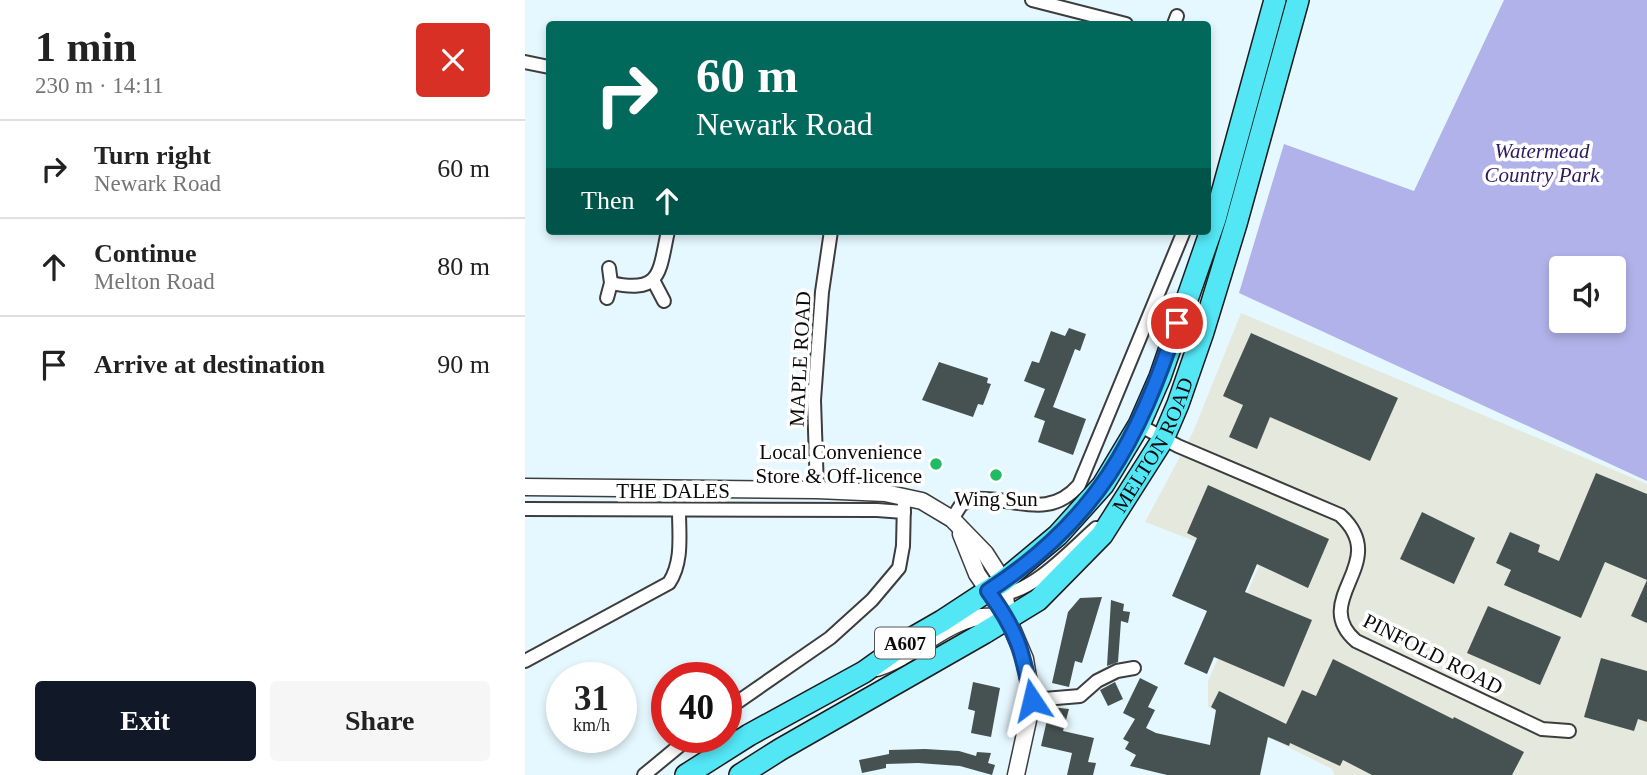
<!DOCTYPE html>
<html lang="en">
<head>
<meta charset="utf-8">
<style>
  body { margin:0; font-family:Georgia,serif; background:#f6f6f6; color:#222; height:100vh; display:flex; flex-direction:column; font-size:26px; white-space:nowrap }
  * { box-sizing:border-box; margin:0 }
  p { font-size:23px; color:#767676 }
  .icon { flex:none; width:38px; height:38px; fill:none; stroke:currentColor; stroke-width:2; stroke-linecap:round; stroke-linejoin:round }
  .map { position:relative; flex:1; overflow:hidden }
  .side { display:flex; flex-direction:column; background:#fff; width:525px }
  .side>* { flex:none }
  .guide { position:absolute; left:21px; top:21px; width:665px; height:214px; border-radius:7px; box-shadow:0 4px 10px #0003; background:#00695c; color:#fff; overflow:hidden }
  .fabs { position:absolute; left:1024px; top:256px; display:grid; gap:14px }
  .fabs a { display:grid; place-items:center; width:77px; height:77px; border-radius:7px; background:#fff; box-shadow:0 4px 10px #0003; font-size:35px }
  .speed { position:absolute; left:21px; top:662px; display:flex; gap:14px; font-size:35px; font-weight:700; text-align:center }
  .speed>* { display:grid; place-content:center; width:91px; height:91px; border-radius:50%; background:#fff; box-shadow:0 4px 10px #0003; line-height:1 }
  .speed small { font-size:18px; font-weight:400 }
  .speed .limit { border:10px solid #d22; background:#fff; color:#111 }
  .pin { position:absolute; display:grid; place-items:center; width:60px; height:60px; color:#fff; margin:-30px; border:4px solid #fff; border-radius:50%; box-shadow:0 2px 7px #0007 }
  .me { position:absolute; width:77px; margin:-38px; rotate:350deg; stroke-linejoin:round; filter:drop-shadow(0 0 5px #0008) }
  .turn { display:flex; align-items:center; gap:24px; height:147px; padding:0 35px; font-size:32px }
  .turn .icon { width:91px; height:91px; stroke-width:2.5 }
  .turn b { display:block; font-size:49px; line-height:60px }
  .then { display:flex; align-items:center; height:66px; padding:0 35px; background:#0003; gap:14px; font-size:26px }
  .round { display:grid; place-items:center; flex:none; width:74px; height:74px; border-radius:7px; background:#f6f6f6 }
  .overview { display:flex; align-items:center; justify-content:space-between; height:119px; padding:0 35px }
  h1 { font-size:42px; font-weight:800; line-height:52px }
  .cta { display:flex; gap:14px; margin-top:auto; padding:14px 35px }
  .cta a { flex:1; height:80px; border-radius:7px; background:#111827; color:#fff; font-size:28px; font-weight:800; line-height:80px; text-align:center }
  .cta a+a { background:#f6f6f6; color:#222 }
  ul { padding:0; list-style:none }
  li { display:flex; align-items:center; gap:21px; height:98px; padding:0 35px; border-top:2px solid #e0e0e0 }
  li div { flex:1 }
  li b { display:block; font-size:26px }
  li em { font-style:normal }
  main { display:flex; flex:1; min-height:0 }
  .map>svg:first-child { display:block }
  .industrial { fill:#e5e9dd }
  .green { fill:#b1b2e9; fill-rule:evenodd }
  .building { fill:#465251 }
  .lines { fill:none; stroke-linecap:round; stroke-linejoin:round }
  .minor-casing { stroke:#3d3d3d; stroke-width:16 }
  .tertiary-casing { stroke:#3d3d3d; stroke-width:19 }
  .trunk-casing { stroke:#1b1b1b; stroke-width:24 }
  .minor { stroke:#fff; stroke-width:12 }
  .tertiary { stroke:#fff; stroke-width:16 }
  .trunk { stroke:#53e6f5; stroke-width:21 }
  .route-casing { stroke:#114b97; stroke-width:18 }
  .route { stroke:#1a73e8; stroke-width:12 }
  .poi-dot { fill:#21bb65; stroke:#fff; stroke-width:2.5 }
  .labels { text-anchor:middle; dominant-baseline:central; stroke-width:7; stroke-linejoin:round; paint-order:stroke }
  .shield { fill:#fff; stroke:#545454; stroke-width:2 }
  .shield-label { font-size:19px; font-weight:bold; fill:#0a0a0a }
  .park-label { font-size:21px; font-style:italic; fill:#2e1a61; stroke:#fff }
  .street-label { font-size:21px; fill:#0a0a0a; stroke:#fff }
  .poi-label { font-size:21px; fill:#0a0a0a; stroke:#fff; text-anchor:end }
</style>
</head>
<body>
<main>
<section class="side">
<div class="overview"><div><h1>1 min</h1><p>230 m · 14:11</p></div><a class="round" style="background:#d93025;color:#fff"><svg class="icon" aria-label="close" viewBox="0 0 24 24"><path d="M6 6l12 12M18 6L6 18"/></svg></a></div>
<ul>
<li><svg class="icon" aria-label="right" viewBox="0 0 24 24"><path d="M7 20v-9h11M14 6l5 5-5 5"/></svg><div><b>Turn right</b><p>Newark Road</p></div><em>60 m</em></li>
<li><svg class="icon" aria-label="ahead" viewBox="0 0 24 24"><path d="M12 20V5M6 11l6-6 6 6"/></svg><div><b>Continue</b><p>Melton Road</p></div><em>80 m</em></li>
<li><svg class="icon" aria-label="arrive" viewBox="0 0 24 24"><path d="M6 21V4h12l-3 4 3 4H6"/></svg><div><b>Arrive at destination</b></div><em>90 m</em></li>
</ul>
<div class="cta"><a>Exit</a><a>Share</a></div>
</section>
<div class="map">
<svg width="1122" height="775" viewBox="0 0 1122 775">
  <rect width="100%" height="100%" fill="#e6f8ff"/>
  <polygon class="industrial" points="716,313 1122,484 1122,775 809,775 807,769 683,707 683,681 734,566 620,522 668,432"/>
  <path class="green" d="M979 0H1122V481L714 293 759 144 889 191ZM1036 268H1088V320H1036Z"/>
  <g class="building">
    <polygon points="544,328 561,334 555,351 550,349 528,407 561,419 548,455 513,442 520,421 509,417 520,389 499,381 507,361 514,363 526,331 540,336"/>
    <polygon points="726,333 873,398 845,461 745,417 732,449 704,437 718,405 698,396"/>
    <polygon points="414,362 463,378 462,383 466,384 458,405 453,404 448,417 397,400"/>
    <polygon points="1071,473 1122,494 1122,580 1080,562 1056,618 979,585 986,570 971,563 985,532 1015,545 1013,552 1034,561"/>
    <polygon points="683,485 804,539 783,588 732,564 720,592 787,620 759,687 689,657 682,674 659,664 682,611 647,596 672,538 662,533"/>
    <polygon points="897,512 950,538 929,584 875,559"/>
    <polygon points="1122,580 1122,623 1106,616"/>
    <polygon points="577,597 557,663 550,661 544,687 527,683 543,612 555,598"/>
    <polygon points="586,600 599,604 598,611 605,612 603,623 596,621 593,662 582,666"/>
    <polygon points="963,606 1036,637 1015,685 942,653"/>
    <polygon points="1076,658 1122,671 1122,722 1113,719 1109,731 1059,717"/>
    <polygon points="808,659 928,719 929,717 999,752 987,775 847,775 818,760 815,766 765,743 764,746 743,737 735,775 642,775 605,766 611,755 600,749 604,742 598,739 610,719 598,713 615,678 633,687 623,707 630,710 621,728 631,733 685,745 691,710 686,707 694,691 761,724 777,690 791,696"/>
    <polygon points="448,682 475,688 466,737 446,733 450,711 443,709"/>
    <polygon points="590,682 598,699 583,706 575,690"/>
    <polygon points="525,707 544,709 538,731 569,738 563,762 571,763 568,775 542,775 547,753 516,746"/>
    <polygon points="400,749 434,751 451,756 452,752 466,753 463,763 470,765 467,775 435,766 393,763 361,764 361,768 337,773 334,760 364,754 364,750"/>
  </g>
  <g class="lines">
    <g class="minor-casing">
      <g id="minor">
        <polyline points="507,0 601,24"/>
        <polyline points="649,24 652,16"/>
        <polyline points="0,62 24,67"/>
        <polyline points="128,280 139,301"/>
        <path d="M86 283C137 294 134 272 143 231"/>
        <polyline points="82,298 86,283 84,268"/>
        <path d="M614 425 653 446 815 515C868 563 783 599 831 641L1017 729 1044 731"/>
        <polyline points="292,490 289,400 297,292 306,231"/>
        <polyline points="0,509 352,510 379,512"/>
        <path d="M427 519 436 505 446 499C487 495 522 522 554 485L659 231"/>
        <path d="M472 594C505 596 547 549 571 528"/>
        <path d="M0 661 144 583C158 562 154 535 154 511"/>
        <polyline points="507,700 555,696 572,681 592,671 609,668"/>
        <polyline points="201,710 305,638 347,600 374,568 378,546 379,503"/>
        <polyline points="119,775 165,737"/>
      </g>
    </g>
    <g class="tertiary-casing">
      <g id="tertiary">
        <polyline points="0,487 292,490 360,493 397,501 427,519 460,553 478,581 483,619"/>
        <polyline points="436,534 452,574 483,619 500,659 507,702 491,775"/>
        <path d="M352 668C386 657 412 629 445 619 457 615 471 617 483 619"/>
      </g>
    </g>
    <g class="trunk-casing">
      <g id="trunk">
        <polyline points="161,775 224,735 339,672 384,640 417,621 478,581 533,535 578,485 614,425 635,377 690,219 750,0"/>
        <path id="s1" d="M215 775 256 749 459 633 513 600 577 535 638 439 653 404 678 332 711 224 773 0"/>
      </g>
    </g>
    <use href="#minor" class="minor"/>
    <use href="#tertiary" class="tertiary"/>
    <use href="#trunk" class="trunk"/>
  </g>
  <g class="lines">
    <g class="route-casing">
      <path id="route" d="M507 700C497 650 493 632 463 591 571 521 613 442 652 323"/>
    </g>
    <use href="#route" class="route"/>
  </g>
  <g class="poi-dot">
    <circle cx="411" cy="464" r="7"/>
    <circle cx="471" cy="475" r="7"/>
  </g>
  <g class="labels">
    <rect class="shield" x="350" y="627.5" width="60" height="31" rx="5"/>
    <g class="shield-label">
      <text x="380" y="643">A607</text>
    </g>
    <g class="park-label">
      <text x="1017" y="151">Watermead<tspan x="1017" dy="24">Country Park</tspan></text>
    </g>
    <g class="street-label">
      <text transform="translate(275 359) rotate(-87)">MAPLE ROAD</text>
      <text stroke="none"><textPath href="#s1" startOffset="541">MELTON ROAD</textPath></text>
      <text x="148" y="491">THE DALES</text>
      <text transform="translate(908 654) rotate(27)">PINFOLD ROAD</text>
    </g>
    <g class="poi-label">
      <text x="397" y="452">Local Convenience<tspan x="397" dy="24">Store &amp; Off-licence</tspan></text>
      <text x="471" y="499" text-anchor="middle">Wing Sun</text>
    </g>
  </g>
</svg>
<div class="fabs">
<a><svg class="icon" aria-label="sound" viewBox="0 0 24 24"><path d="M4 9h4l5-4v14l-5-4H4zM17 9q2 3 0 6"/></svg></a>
</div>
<div class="speed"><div>31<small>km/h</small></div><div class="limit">40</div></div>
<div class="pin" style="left:652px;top:323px;background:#d93025"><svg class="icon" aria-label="arrive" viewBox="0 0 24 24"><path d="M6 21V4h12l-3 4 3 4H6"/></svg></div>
<svg class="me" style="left:507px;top:700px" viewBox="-20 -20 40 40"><path d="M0-17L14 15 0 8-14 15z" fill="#1a73e8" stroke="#fff" stroke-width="4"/></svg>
<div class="guide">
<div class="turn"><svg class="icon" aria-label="right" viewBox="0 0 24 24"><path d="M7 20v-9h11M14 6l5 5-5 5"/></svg><div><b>60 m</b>Newark Road</div></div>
<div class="then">Then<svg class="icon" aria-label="ahead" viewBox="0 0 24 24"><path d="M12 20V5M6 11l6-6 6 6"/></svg></div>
</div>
</div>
</main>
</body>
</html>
